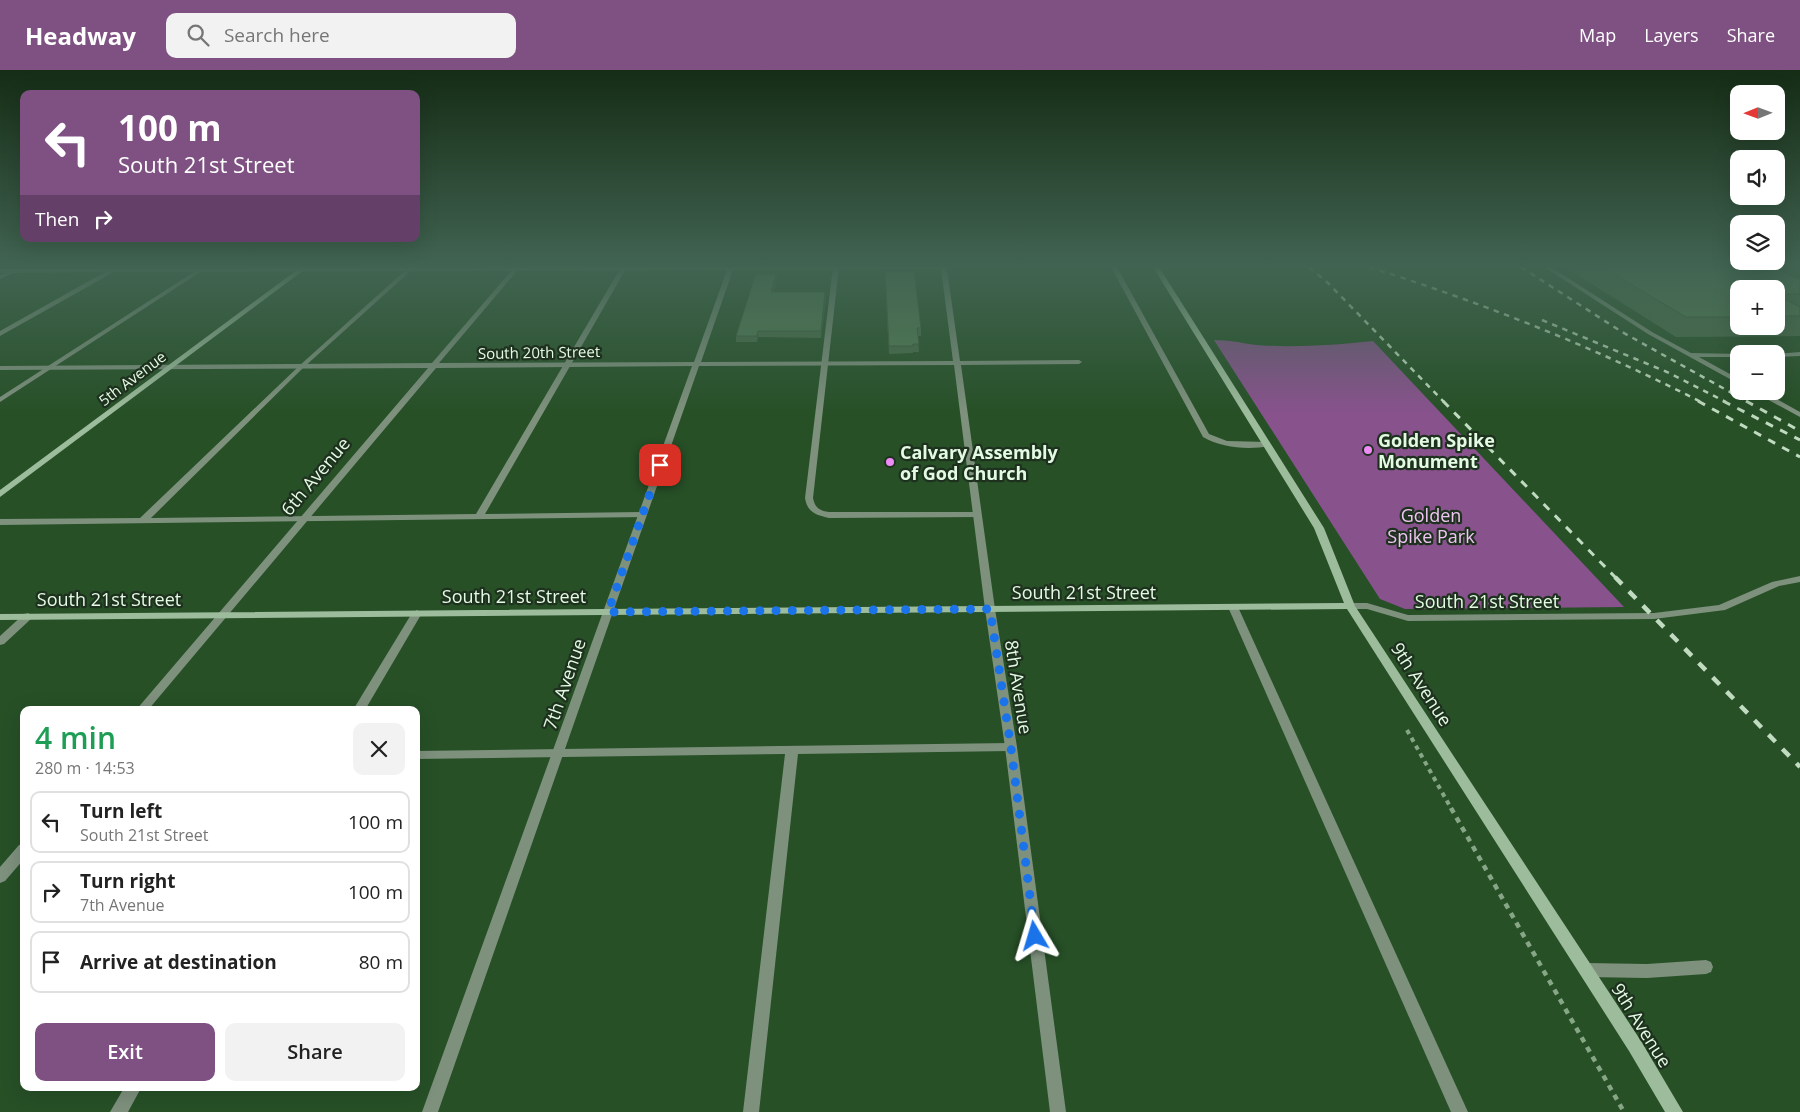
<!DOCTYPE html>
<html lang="en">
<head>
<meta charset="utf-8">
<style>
  body { margin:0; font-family:"Open Sans",sans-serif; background:#f2f2f2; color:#222; height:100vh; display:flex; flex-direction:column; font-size:19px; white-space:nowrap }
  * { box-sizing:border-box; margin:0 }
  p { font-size:16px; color:#767676 }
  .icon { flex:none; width:28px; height:28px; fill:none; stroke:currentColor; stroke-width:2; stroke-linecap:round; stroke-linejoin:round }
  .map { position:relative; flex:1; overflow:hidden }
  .panel { position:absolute; left:20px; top:636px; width:400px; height:385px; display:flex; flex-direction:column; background:#fff; border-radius:10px; box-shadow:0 5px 20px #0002 }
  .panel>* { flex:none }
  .top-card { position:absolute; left:20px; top:20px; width:400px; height:152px; border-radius:10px; box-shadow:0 5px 20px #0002; background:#7e5182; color:#fff; overflow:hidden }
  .needle { width:32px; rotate:269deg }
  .tools { position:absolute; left:1730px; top:15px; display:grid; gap:10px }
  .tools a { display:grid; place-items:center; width:55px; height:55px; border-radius:10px; background:#fff; box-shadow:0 5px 20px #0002; font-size:25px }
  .pin { position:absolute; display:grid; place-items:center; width:42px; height:42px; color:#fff; margin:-21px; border-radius:10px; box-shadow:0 2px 8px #0006 }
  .me { position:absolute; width:55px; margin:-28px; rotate:353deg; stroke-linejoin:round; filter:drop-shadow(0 0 4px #0008) }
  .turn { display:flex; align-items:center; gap:18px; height:105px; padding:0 15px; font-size:22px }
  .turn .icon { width:65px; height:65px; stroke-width:2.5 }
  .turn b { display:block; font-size:35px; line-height:42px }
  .then { display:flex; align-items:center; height:48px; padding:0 15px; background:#0003; gap:10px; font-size:19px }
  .round { display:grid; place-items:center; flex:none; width:52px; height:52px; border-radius:10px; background:#f2f2f2 }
  .head { display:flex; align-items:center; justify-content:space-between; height:85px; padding:0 15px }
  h1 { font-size:30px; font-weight:600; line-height:38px; color:#1e9e55 }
  .primary-button { display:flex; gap:10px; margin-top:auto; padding:10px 15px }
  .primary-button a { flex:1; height:58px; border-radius:10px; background:#7e5182; color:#fff; font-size:20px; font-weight:600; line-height:58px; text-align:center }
  .primary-button a+a { background:#f2f2f2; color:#222 }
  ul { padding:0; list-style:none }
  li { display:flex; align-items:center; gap:15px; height:62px; margin:0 10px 8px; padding:0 5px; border:2px solid #e0e0e0; border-radius:10px }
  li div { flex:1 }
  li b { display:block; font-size:19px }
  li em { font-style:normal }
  header { display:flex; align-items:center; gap:30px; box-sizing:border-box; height:70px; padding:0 25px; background:#7e5182; color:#fff }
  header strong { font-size:24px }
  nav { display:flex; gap:28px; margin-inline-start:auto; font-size:18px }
  .search { width:350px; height:45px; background:#f2f2f2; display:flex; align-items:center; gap:12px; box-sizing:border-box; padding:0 18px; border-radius:10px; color:#767676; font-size:19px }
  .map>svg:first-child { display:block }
  .green { fill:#88528d }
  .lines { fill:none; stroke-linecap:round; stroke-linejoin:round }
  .path-far1 { stroke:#86a686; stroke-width:4; stroke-dasharray:4.5 4.5; stroke-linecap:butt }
  .path { stroke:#86a686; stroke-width:4.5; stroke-dasharray:5.5 5.5; stroke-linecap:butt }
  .lane { fill:#7e917d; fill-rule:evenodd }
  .street { fill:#7e917d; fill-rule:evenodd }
  .secondary { fill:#9dbc9c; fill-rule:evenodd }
  .rail-far2 { stroke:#c1dbc0; stroke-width:2.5; stroke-dasharray:5.5 5.5; stroke-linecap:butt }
  .rail-far1 { stroke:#c1dbc0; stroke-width:3; stroke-dasharray:8 8; stroke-linecap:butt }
  .rail { stroke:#c1dbc0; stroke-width:4.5; stroke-dasharray:10 10; stroke-linecap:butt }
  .wall { fill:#486c48; fill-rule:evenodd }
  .shaded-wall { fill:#3b583b }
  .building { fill:#547e54; stroke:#3b583b }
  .route { stroke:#1a73e8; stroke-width:9; stroke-dasharray:0 16.2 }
  .poi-dot { fill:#ef8bf7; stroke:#1e301e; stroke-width:2 }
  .labels { text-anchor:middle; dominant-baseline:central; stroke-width:4.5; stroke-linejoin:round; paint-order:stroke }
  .far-street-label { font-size:15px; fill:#e4fbe3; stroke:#1e301e }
  .poi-label { font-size:18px; font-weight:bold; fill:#e4fbe3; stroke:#1e301e; text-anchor:start }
  .street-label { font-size:18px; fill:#e4fbe3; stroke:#1e301e }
  .park-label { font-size:18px; fill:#efc5f2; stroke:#1e301e }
</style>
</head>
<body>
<header>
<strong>Headway</strong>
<div class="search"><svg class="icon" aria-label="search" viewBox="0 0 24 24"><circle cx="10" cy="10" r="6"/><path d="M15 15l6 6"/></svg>Search here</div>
<nav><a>Map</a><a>Layers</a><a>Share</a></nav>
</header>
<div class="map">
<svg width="1800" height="1042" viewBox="0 0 1800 1042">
  <rect width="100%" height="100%" fill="#275027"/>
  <path class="green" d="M1214 270C1229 270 1242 273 1256 275 1293 278 1336 275 1373 271L1624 537 1405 539 1380 529Z"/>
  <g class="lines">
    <polyline class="path-far1" points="1407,660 1452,740"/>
    <polyline class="path" points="1451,738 1624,1042"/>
    <g class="lane">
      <polygon points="409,197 415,197 303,298 151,448 476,444 621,197 627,197 485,444 642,442 646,445 645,447 0,455 0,449 140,448 299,296"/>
      <path d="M833 197H839L813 428C815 438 820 441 829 442H977L981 445 980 447 829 448C816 445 807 442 805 428Z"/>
      <path d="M1111 197H1117L1209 364 1227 371 1267 372H1270V376C1248 380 1222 378 1203 367Z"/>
      <polygon points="1544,197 1551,197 1652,262 1691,283 1741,284 1739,284 1739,287 1699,287 1739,309 1739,314 1648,264"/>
      <polygon points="13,199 15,200 15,202 0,209 0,205"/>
      <polygon points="197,200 202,201 0,332 0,327"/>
      <polygon points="1800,282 1800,286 1776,287 1776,284 1773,284"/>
      <polygon points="1752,321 1762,321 1800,342 1800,347"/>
      <polygon points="1233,534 1238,537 1468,1042 1451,1042 1228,537"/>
      <polygon points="417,540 422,543 365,640 353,640 412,543"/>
      <polygon points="28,543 33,546 32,548 4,574 0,575 0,566 24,544"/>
      <polygon points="1011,673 1015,674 1017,677 1015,680 1011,681 798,684 759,1042 743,1042 785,684 416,689 416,681"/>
      <polygon points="1706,890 1711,892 1713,897 1711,902 1706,904 1647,908 1586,907 1581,905 1578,900 1581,895 1586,893 1647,894"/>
      <polygon points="124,1018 141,1018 128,1042 110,1042"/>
    </g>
    <g class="street">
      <path d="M514 197H955L947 199 960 291 1079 290 1082 292 1079 294 961 295 995 539 1017 677 1066 1042H1050L1005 677 985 539 954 295 699 296 438 1042H422L692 296 436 298 148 640H136L428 298 0 300V296L432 293 511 201 114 202 0 266V261L105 202 0 203V199ZM941 199 953 291 701 292 733 200ZM727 200 694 292 439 293 517 201Z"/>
      <polygon points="1800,506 1800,512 1779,516 1725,540 1654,549 1408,551 1367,539 1350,539 1345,536 1350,533 1367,533 1408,545 1654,543 1719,535 1772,512"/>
      <polygon points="24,774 24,789 5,811 0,813 0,797 19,775"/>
    </g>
    <g class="secondary">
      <polygon points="301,197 308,197 0,427 0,420"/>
      <polygon points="1153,197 1159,197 1324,458 1355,536 1641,971 1683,1042 1665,1042 1629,981 1347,539 0,550 0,544 1344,533 1314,458"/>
    </g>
    <g class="rail-far2">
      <polyline points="1309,197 1328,213 1444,332"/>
      <path d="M1369 197C1483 233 1594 277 1701 332"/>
      <polyline points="1521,197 1622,262 1748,332"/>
      <polyline points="1542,250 1667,302 1726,332"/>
    </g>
    <g class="rail-far1">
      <polyline points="1443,331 1616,508"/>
      <polyline points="1698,331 1800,387"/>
      <polyline points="1723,331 1800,370"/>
      <polyline points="1746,331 1800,361"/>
    </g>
    <polyline class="rail" points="1615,507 1800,697"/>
  </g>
  <g class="wall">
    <path d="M1565 197H1772L1800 210V266L1676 267ZM1739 219H1776V256H1739Z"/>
    <polygon points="776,204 777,210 774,222 826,228 821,268 758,267 757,272 736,272 736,266"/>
    <polygon points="885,208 921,258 921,266 918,266 919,282 913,282 913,283 889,284"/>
  </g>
  <g class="shaded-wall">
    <polygon points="776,204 777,210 772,229 771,222"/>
    <polygon points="825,222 826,228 821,268 821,261"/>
    <polygon points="758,261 758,267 757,272 757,266"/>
  </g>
  <g class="building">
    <polygon points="1602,197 1772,197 1800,210 1800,224 1776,224 1776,219 1739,219 1739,247 1686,247"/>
    <polygon points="885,201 914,201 921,258 917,258 919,274 913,274 913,276 889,276"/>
    <polygon points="757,204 776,204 771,222 825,222 821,261 758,261 757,266 736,266 755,206"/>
    <polygon points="1776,225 1800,237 1800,246 1776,246"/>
  </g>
  <linearGradient id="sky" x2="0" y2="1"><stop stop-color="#152c15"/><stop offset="0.57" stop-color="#416452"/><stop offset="1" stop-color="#416452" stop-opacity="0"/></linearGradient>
  <rect width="1800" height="343" fill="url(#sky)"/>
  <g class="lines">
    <polyline class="route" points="660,395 608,542 990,539 1011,678 1035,866"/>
  </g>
  <g class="poi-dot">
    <circle cx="1368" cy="380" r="5"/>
    <circle cx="890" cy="392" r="5"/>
  </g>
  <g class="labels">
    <g class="far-street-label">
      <text transform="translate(539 282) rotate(-1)">South 20th Street</text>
      <text transform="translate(132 308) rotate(-37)">5th Avenue</text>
    </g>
    <g class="poi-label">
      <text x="1378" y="370">Golden Spike<tspan x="1378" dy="21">Monument</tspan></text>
      <text x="900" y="382">Calvary Assembly<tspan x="900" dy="21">of God Church</tspan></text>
    </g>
    <g class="street-label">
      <text transform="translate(315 406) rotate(-50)">6th Avenue</text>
      <text x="1084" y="522">South 21st Street</text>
      <text x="514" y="526">South 21st Street</text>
      <text x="109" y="529">South 21st Street</text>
      <text x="1487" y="531">South 21st Street</text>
      <text transform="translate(564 614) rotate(-71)">7th Avenue</text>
      <text transform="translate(1422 614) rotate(57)">9th Avenue</text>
      <text transform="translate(1019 617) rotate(81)">8th Avenue</text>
      <text transform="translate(1642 955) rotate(58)">9th Avenue</text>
    </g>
    <g class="park-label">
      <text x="1431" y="445">Golden<tspan x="1431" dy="21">Spike Park</tspan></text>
    </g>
  </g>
</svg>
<div class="tools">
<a><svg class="needle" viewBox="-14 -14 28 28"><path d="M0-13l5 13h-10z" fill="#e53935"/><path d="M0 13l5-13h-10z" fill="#767676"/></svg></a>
<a><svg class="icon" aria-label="sound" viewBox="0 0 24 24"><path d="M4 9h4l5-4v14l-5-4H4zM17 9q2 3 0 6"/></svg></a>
<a><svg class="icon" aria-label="layers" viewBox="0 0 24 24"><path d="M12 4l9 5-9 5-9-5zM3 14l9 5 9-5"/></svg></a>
<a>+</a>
<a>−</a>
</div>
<div class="pin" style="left:660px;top:395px;background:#d93025"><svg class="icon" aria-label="arrive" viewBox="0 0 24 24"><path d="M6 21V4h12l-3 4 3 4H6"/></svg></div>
<svg class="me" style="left:1035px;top:866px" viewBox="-20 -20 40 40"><path d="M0-17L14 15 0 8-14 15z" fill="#1a73e8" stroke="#fff" stroke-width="4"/></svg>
<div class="top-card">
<div class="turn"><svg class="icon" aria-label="left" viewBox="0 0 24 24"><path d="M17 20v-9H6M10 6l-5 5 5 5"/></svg><div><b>100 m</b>South 21st Street</div></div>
<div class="then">Then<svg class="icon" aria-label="right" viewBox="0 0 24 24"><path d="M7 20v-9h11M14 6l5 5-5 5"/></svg></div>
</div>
<section class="panel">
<div class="head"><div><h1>4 min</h1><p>280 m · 14:53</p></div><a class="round"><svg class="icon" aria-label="close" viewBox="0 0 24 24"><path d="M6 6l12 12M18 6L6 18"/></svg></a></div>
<ul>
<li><svg class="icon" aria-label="left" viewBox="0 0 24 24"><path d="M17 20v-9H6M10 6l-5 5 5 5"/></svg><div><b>Turn left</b><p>South 21st Street</p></div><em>100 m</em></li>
<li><svg class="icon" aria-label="right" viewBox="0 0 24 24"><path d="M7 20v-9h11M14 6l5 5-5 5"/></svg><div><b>Turn right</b><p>7th Avenue</p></div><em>100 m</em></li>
<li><svg class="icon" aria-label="arrive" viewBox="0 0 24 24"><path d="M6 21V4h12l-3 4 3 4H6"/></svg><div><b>Arrive at destination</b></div><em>80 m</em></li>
</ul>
<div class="primary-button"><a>Exit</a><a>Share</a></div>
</section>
</div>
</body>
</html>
